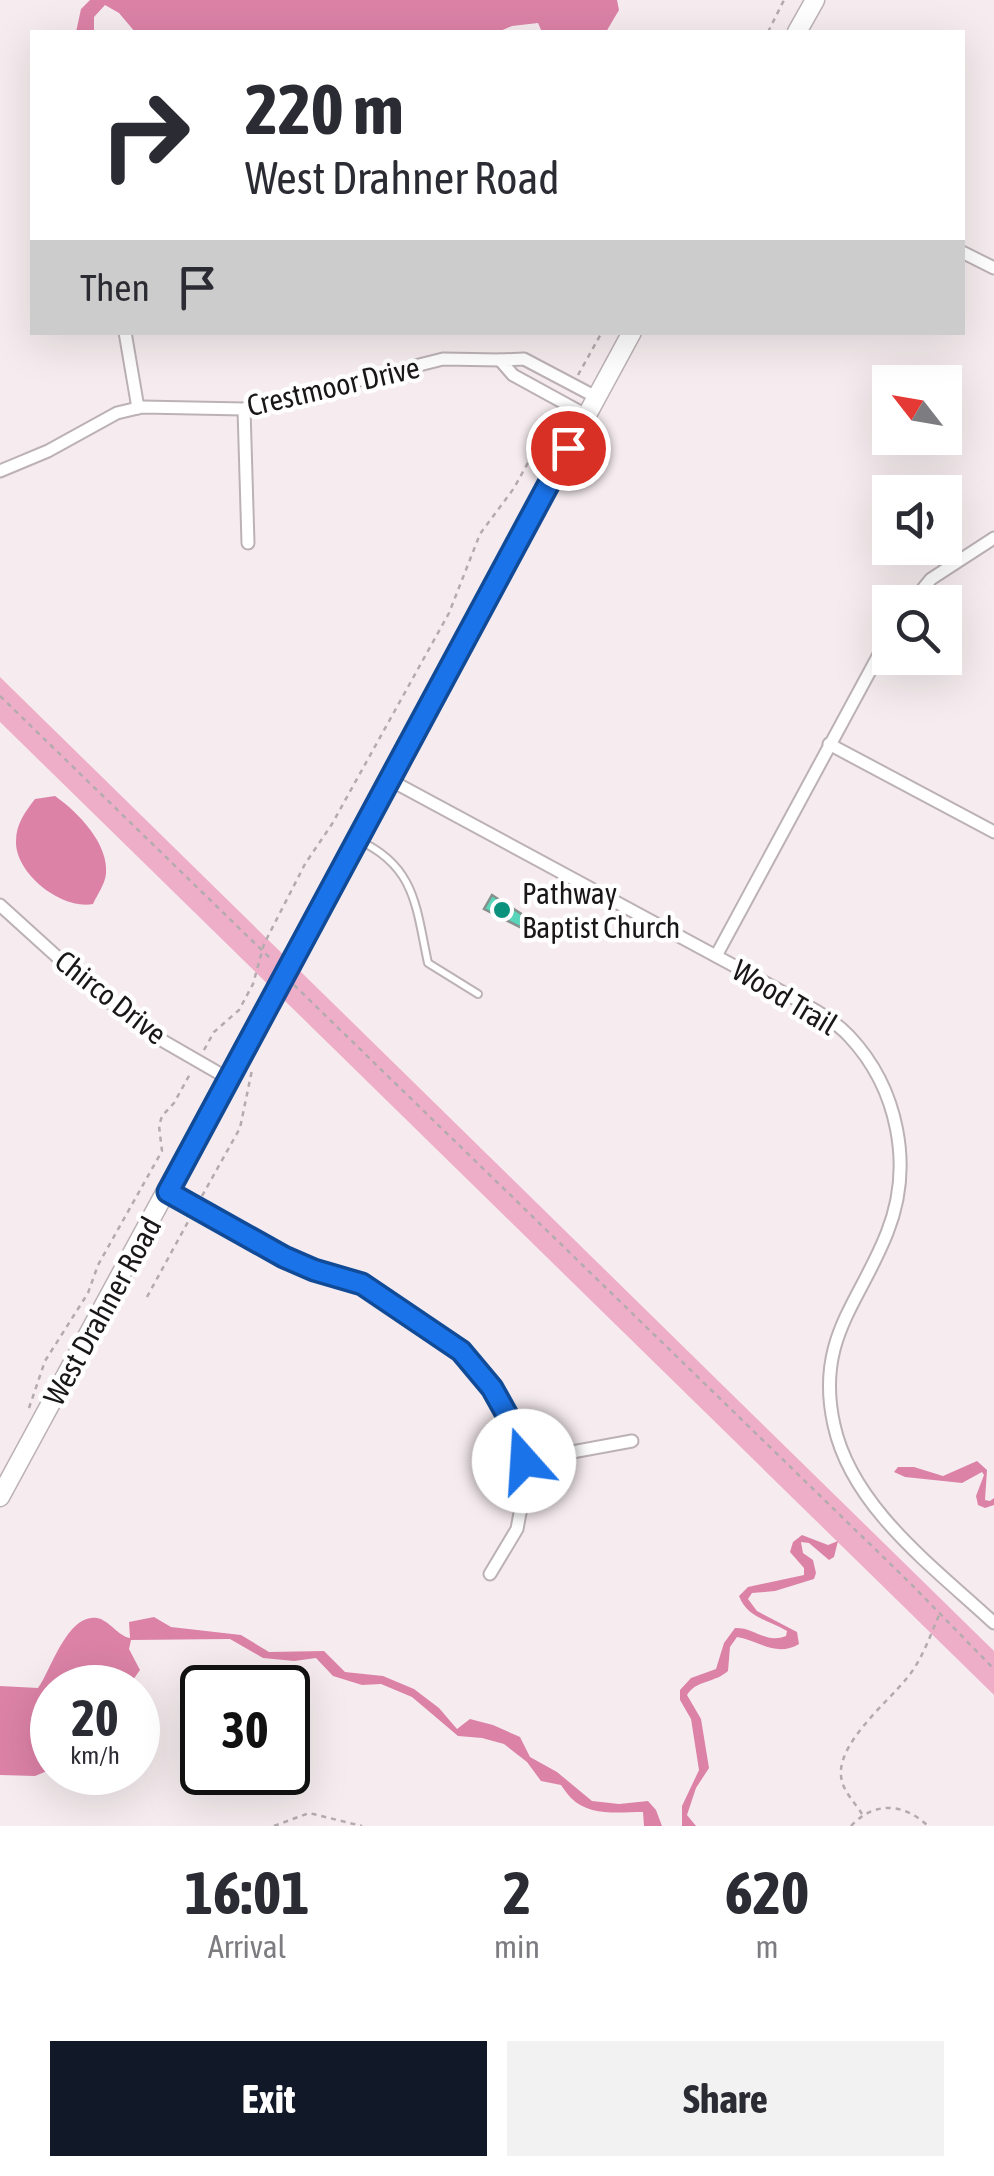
<!DOCTYPE html>
<html lang="en">
<head>
<meta charset="utf-8">
<style>
  body { margin:0; font-family:"Asap Condensed",sans-serif; background:#f2f2f3; color:#2b2b33; height:100vh; display:flex; flex-direction:column; font-size:38px; white-space:nowrap }
  * { box-sizing:border-box; margin:0 }
  p { font-size:32px; color:#7c7c81 }
  .icon { flex:none; width:55px; height:55px; fill:none; stroke:currentColor; stroke-width:2; stroke-linecap:round; stroke-linejoin:round }
  .map { position:relative; height:1826px; overflow:hidden }
  .panel { display:flex; flex-direction:column; background:#fff; flex:1 }
  .panel>* { flex:none }
  .banner { position:absolute; left:30px; top:30px; width:935px; height:305px; border-radius:0px; box-shadow:0 10px 40px #0002; background:#fff; color:#2b2b33; overflow:hidden }
  .needle { width:65px; rotate:301deg }
  .controls { position:absolute; left:872px; top:365px; display:grid; gap:20px }
  .controls a { display:grid; place-items:center; width:90px; height:90px; border-radius:0px; background:#fff; box-shadow:0 10px 40px #0002; font-size:50px }
  .speed { position:absolute; left:30px; top:1665px; display:flex; gap:20px; font-size:50px; font-weight:700; text-align:center }
  .speed>* { display:grid; place-content:center; width:130px; height:130px; border-radius:50%; background:#fff; box-shadow:0 10px 40px #0002; line-height:1 }
  .speed small { font-size:25px; font-weight:400 }
  .speed .limit { border:5px solid #111; border-radius:15px; background:#fff; color:#111 }
  .pin { position:absolute; display:grid; place-items:center; width:85px; height:85px; color:#fff; margin:-42px; border:5px solid #fff; border-radius:50%; box-shadow:0 2px 10px #0007 }
  .me { position:absolute; width:110px; margin:-55px; rotate:341deg; stroke-linejoin:round; filter:drop-shadow(0 0 8px #0008) }
  .turn { display:flex; align-items:center; gap:35px; height:210px; padding:0 50px; font-size:45px }
  .turn .icon { width:130px; height:130px; stroke-width:2.5 }
  .turn b { display:block; font-size:70px; line-height:85px }
  .then { display:flex; align-items:center; height:95px; padding:0 50px; background:#0003; gap:20px; font-size:38px }
  .eta { display:flex; justify-content:space-evenly; align-items:center; height:170px; text-align:center }
  .eta b { font-size:60px; font-weight:700; line-height:70px }
  .primary-button { display:flex; gap:20px; margin-top:auto; padding:20px 50px }
  .primary-button a { flex:1; height:115px; border-radius:0px; background:#111827; color:#fff; font-size:40px; font-weight:700; line-height:115px; text-align:center }
  .primary-button a+a { background:#f2f2f3; color:#2b2b33 }
  .map>svg:first-child { display:block }
  .green { fill:#efaec7 }
  .water { fill:#dc82a7 }
  .building { fill:#58d5ba; stroke:#86908d; stroke-width:2.5 }
  .lines { fill:none; stroke-linecap:round; stroke-linejoin:round }
  .lane-casing { stroke:#bcb2b6; stroke-width:10 }
  .street-casing { stroke:#bcb2b6; stroke-width:15 }
  .secondary-casing { stroke:#bcb2b6; stroke-width:21 }
  .path { stroke:#b3abad; stroke-width:2.5; stroke-dasharray:5 5; stroke-linecap:butt }
  .lane { stroke:#fff; stroke-width:6 }
  .street { stroke:#fff; stroke-width:11 }
  .secondary { stroke:#fff; stroke-width:18 }
  .route-casing { stroke:#114b97; stroke-width:25 }
  .route { stroke:#1a73e8; stroke-width:18 }
  .poi-dot { fill:#0b927c; stroke:#fff; stroke-width:4 }
  .labels { text-anchor:middle; dominant-baseline:central; stroke-width:9; stroke-linejoin:round; paint-order:stroke }
  .street-label { font-size:30px; fill:#1a1718; stroke:#fff }
  .poi-label { font-size:30px; fill:#1a1718; stroke:#fff; text-anchor:start }
</style>
</head>
<body>
<div class="map">
<svg width="994" height="1826" viewBox="0 0 994 1826">
  <rect width="100%" height="100%" fill="#f6ecef"/>
  <polygon class="green" points="0,677 994,1651 994,1695 0,722"/>
  <g class="water">
    <polygon points="90,0 617,0 619,10 606,32 542,32 538,23 512,26 498,32 135,32 119,13 105,5 94,17 94,32 76,32 81,9"/>
    <path d="M55 796C78 812 109 844 106 874 105 884 97 895 93 904 62 910 15 874 16 841 16 824 25 812 35 799Z"/>
    <polygon points="977,1461 987,1470 985,1500 990,1501 994,1498 994,1505 985,1508 978,1505 976,1496 984,1475 982,1472 962,1483 905,1477 894,1472 898,1467 914,1467 943,1476"/>
    <path d="M802 1535 828 1545 838 1541 834 1557 829 1560 809 1543 801 1542 803 1553 813 1560 816 1573 814 1579 775 1591 752 1593 748 1599 757 1611 797 1632 799 1644C776 1658 758 1640 737 1637L730 1647 728 1671C715 1683 696 1680 687 1695L701 1719 709 1768 696 1788 687 1815 696 1826H682V1806L699 1770 691 1719 680 1700V1690L691 1678 716 1669 724 1643 735 1628C754 1627 765 1644 786 1636L787 1631C768 1619 748 1619 739 1596L748 1587 804 1575V1568L790 1552 793 1542Z"/>
    <path d="M154 1617 171 1627 241 1635 269 1652 324 1651 345 1672 383 1676 414 1689 439 1708 457 1729 470 1719 493 1725 520 1737 530 1757 557 1772 592 1801 619 1804 648 1801 656 1810 662 1826H644L643 1812C619 1812 590 1817 571 1798 567 1794 564 1789 561 1785L541 1781 527 1762 504 1744 482 1738 458 1736 412 1697 381 1684 362 1685 333 1676 316 1658 294 1661 263 1658 230 1639 131 1640 129 1649 140 1670 128 1687 52 1688V1769L35 1776 0 1775V1686L38 1688C50 1673 67 1613 97 1618 109 1620 118 1636 130 1638L129 1622Z"/>
  </g>
  <polygon class="building" points="492,895 526,917 520,927 484,909"/>
  <g class="lines">
    <g class="lane-casing">
      <path id="lane" d="M358 840C416 866 416 908 428 963L478 994"/>
    </g>
    <g class="street-casing">
      <g id="street">
        <polyline points="962,252 994,268"/>
        <polyline points="125,332 138,408"/>
        <polyline points="244,409 248,543"/>
        <polyline points="586,415 513,375 500,360 524,359 596,397"/>
        <polyline points="0,471 48,451 117,413 142,407 244,409 443,359 500,360"/>
        <polyline points="912,602 931,579 994,538"/>
        <polyline points="829,744 994,832"/>
        <path d="M390 780 799 1001C816 1011 835 1021 849 1036 898 1088 914 1166 887 1233 859 1304 815 1340 834 1425 852 1508 935 1568 994 1623"/>
        <polyline points="0,905 86,983 144,1030 229,1079"/>
        <polyline points="716,956 890,634"/>
        <polyline points="168,1192 284,1257 314,1270 362,1284 461,1351 493,1388 511,1422 523,1461 523,1497 517,1529 490,1574"/>
        <polyline points="523,1461 632,1441"/>
      </g>
    </g>
    <g class="secondary-casing">
      <g id="secondary">
        <polyline points="797,32 815,0"/>
        <polyline points="0,1497 632,332"/>
      </g>
    </g>
    <g class="path">
      <polyline points="768,32 784,0"/>
      <polyline points="578,375 602,332"/>
      <polyline points="0,696 272,960"/>
      <polyline points="294,985 910,1583 994,1669"/>
      <polyline points="204,1050 214,1032 239,1010 253,984 264,944 305,864 332,824 449,613 480,534 514,488 555,414"/>
      <polyline points="202,1196 240,1128 252,1070"/>
      <polyline points="147,1297 189,1220"/>
      <polyline points="29,1408 45,1361 88,1293 98,1265 162,1151 159,1126 162,1116 174,1103 190,1074"/>
      <path d="M862 1814C856 1804 844 1792 842 1781 832 1747 889 1701 907 1678 922 1660 930 1636 939 1615"/>
      <polyline points="274,1826 309,1813 362,1826"/>
      <path d="M851 1826C874 1801 904 1803 928 1826"/>
    </g>
    <use href="#lane" class="lane"/>
    <use href="#street" class="street"/>
    <use href="#secondary" class="secondary"/>
  </g>
  <g class="lines">
    <g class="route-casing">
      <polyline id="route" points="524,1461 511,1422 492,1388 461,1351 362,1284 314,1270 284,1257 168,1192 568,448"/>
    </g>
    <use href="#route" class="route"/>
  </g>
  <circle class="poi-dot" cx="502" cy="910" r="10"/>
  <g class="labels">
    <g class="street-label">
      <text transform="translate(333 386) rotate(-13)">Crestmoor Drive</text>
      <text transform="translate(111 997) rotate(38)">Chirco Drive</text>
      <text transform="translate(785 997) rotate(31)">Wood Trail</text>
      <text transform="translate(102 1311) rotate(-61)">West Drahner Road</text>
    </g>
    <g class="poi-label">
      <text x="522" y="893">Pathway<tspan x="522" dy="34">Baptist Church</tspan></text>
    </g>
  </g>
</svg>
<div class="controls">
<a><svg class="needle" viewBox="-14 -14 28 28"><path d="M0-13l5 13h-10z" fill="#e53935"/><path d="M0 13l5-13h-10z" fill="#7c7c81"/></svg></a>
<a><svg class="icon" aria-label="sound" viewBox="0 0 24 24"><path d="M4 9h4l5-4v14l-5-4H4zM17 9q2 3 0 6"/></svg></a>
<a><svg class="icon" aria-label="search" viewBox="0 0 24 24"><circle cx="10" cy="10" r="6"/><path d="M15 15l6 6"/></svg></a>
</div>
<div class="speed"><div>20<small>km/h</small></div><div class="limit">30</div></div>
<div class="pin" style="left:568px;top:448px;background:#d93025"><svg class="icon" aria-label="arrive" viewBox="0 0 24 24"><path d="M6 21V4h12l-3 4 3 4H6"/></svg></div>
<svg class="me" style="left:524px;top:1461px" viewBox="-20 -20 40 40"><circle r="19" fill="#fff"/><path d="M0-13L10 11 0 6-10 11z" fill="#1a73e8"/></svg>
<div class="banner">
<div class="turn"><svg class="icon" aria-label="right" viewBox="0 0 24 24"><path d="M7 20v-9h11M14 6l5 5-5 5"/></svg><div><b>220 m</b>West Drahner Road</div></div>
<div class="then">Then<svg class="icon" aria-label="arrive" viewBox="0 0 24 24"><path d="M6 21V4h12l-3 4 3 4H6"/></svg></div>
</div>
</div>
<section class="panel">
<div class="eta">
<div><b>16:01</b><p>Arrival</p></div>
<div><b>2</b><p>min</p></div>
<div><b>620</b><p>m</p></div>
</div>
<div class="primary-button"><a>Exit</a><a>Share</a></div>
</section>
</body>
</html>
